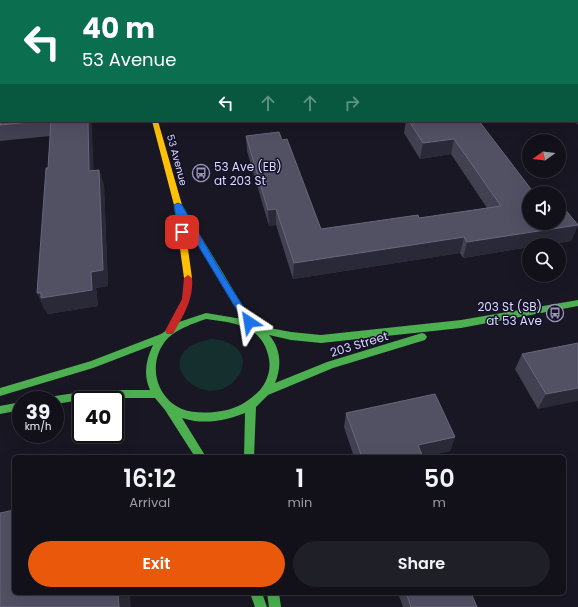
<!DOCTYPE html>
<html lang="en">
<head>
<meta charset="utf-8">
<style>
  body { margin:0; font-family:Poppins,sans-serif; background:#1f1f27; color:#f1f3f6; height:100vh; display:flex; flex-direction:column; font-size:15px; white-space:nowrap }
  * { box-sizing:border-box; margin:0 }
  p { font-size:13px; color:#9c9da2 }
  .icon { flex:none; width:22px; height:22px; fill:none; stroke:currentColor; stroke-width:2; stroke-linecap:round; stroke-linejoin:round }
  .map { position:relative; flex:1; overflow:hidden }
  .drawer { position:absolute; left:12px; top:455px; width:554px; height:140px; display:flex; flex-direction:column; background:#12111a; border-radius:6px; box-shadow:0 4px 16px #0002,0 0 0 1px #313139 }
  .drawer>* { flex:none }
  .top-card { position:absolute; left:0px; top:0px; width:578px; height:122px; box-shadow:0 4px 16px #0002,0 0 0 1px #313139; background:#0b6e4f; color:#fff; overflow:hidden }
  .needle { width:26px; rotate:256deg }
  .tools { position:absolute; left:522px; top:134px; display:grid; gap:8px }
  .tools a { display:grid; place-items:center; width:44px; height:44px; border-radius:50%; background:#12111a; box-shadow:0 4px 16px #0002,0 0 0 1px #313139; font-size:20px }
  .speed { position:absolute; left:12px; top:391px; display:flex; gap:8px; font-size:20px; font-weight:700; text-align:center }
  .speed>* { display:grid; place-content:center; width:52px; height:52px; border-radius:50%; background:#12111a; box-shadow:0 4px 16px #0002,0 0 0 1px #313139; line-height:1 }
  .speed small { font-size:10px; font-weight:400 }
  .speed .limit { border:2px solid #111; border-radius:6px; background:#fff; color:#111 }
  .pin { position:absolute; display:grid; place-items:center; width:34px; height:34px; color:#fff; margin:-17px; border-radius:8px; box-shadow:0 2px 6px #0006 }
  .me { position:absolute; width:44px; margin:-22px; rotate:327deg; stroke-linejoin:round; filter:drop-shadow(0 0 3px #0008) }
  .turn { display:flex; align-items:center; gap:14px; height:84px; padding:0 16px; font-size:18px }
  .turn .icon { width:52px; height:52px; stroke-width:2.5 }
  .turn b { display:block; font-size:28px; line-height:34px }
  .lanes { display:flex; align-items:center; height:38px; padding:0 16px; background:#0003; justify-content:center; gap:20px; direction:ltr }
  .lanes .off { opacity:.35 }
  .eta { display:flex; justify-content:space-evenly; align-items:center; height:68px; text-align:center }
  .eta b { font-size:24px; font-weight:600; line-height:28px }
  .button { display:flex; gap:8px; margin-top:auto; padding:8px 16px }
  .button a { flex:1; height:46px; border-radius:24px; background:#ea580c; color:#fff; font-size:16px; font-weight:600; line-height:46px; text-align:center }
  .button a+a { background:#1f1f27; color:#f1f3f6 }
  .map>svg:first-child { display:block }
  .green { fill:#152f2f }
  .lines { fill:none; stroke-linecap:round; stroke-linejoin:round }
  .fast { fill:#4caf50; fill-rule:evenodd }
  .slow { fill:#ffc107; fill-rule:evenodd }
  .jam { fill:#c62828; fill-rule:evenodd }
  .wall { fill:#424152 }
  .shaded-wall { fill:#2a2937 }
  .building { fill:#525164; stroke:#68667c }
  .route { fill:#1a73e8; stroke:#114b97 }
  .labels { text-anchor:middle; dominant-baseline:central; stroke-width:3; stroke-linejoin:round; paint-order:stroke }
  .far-street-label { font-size:10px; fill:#dddafe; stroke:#141129 }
  .poi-label { font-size:12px; fill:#dddafe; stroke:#141129; text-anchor:start }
  .street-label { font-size:12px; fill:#dddafe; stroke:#141129 }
</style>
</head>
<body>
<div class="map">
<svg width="578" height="607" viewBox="0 0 578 607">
  <rect width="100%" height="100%" fill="#181723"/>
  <path class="green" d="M211 339C234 340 254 356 236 379 203 417 142 352 211 339Z"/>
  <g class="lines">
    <g class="fast">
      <rect x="124" y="0" width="6" height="1"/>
      <path d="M184 212 188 215 253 323 259 326 291 332 321 335 461 320 578 300V306L461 328 321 343 291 340 269 335C281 348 282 367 275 383L327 362 422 333 425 334 427 337 425 340 333 368 268 395 256 407 254 457H244L245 413C225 421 203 425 182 418L206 457H195L165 410 155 398H95L55 404V400H50L51 397 55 396 95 390H150C143 374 146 360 153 345L93 368 0 396V388L91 361 161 334 179 322 206 313 242 319 180 215ZM206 319C235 323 263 325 269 359 271 370 267 382 260 390 246 404 235 410 215 412 204 413 192 413 182 409 154 397 147 360 168 338 179 328 192 324 206 319Z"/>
      <polygon points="21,402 21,410 0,414 0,406"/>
      <polygon points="250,593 262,593 267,607 255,607"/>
      <polygon points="267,593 279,593 281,607 269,607"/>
    </g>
    <polygon class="slow" points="152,121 158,121 182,205 192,278 188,281 184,278 174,205"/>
    <path class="jam" d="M188 275 192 278C194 299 183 316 173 334H167L165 331 182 299 184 278Z"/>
  </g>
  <g class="wall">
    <rect x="279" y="0" width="39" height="1"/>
    <polygon points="395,0 578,0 578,46 577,46 577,1 395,1"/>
    <polygon points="0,52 1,121 91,121 93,171 99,170 104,186 108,286 96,288 98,306 48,314 45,309 44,309 48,168 50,136 0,141"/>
    <polygon points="577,63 578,64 578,125 574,121 577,121"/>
    <polygon points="406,121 479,121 529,193 578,225 571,241 544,245 529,245 529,247 463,258 460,253 293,279 276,225 269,226 247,151 246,136 282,140 321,229 419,218 487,208 451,154 420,159 404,133"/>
    <polygon points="578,343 538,409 515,369 522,354"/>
    <polygon points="346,413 455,437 450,451 423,457 354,457 344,427"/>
    <polygon points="398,593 471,593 477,607 403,607"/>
  </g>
  <g class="shaded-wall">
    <rect x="577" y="32" width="1" height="14"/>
    <polygon points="88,121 91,121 92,123 94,187 89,171"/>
    <polygon points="454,139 451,154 420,159 423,143"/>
    <polygon points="99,170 104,186 108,286 96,288 98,306 48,314 45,309 44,309 37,293"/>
    <polygon points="276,209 276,225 269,226 268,210"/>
    <polygon points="578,225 571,241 544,245 529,245 529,247 463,258 467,242"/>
    <polygon points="464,237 460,253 293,279 294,263"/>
    <polygon points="578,388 578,401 538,409 546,394"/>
    <polygon points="455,437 450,451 422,457 418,445"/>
    <polygon points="118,593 130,593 131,607 119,607"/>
  </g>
  <g class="building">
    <rect x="33" y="0" width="43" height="1"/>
    <rect x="188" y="0" width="30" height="1"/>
    <polygon points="286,0 318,0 318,1 287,1"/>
    <polygon points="408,0 578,0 578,32 577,32 577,1 409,1"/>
    <polygon points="0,52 1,52 1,121 41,121 0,125"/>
    <polygon points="577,63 578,64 578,104 577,103"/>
    <polygon points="51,121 88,121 89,171 99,170 103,270 91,272 92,290 41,298 41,293 37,293 46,168 48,168"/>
    <polygon points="409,121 479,121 534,193 529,193 529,223 559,223 559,202 578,225 467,242 464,237 294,263 276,209 268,210 246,136 279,132 282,140 287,139 321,229 418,215 419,218 501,206 454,139 423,143"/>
    <polygon points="578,343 578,388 546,394 522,354"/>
    <polygon points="435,394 455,437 418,445 423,457 362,457 346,413"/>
    <polygon points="14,510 14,593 118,593 119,607 0,607 0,513"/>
    <polygon points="406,593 471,593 477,607 411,607"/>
  </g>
  <polygon class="route" points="178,203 182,205 223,275 252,320 252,325 246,325 185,224 185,234 182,235 178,232 174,205"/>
  <defs>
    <g id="bus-ring" transform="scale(0.9)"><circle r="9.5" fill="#141129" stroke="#9896b1" stroke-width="1.5"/><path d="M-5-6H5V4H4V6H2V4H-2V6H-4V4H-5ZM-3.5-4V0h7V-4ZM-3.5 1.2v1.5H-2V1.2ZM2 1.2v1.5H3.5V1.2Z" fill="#9896b1"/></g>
  </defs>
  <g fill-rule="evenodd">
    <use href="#bus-ring" x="201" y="173"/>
    <use href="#bus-ring" x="555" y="313"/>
  </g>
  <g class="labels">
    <g class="far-street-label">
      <text transform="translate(177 160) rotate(75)">53 Avenue</text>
    </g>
    <g class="poi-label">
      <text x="214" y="166">53 Ave (EB)<tspan x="214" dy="14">at 203 St</tspan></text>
      <text x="542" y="306" text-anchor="end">203 St (SB)<tspan x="542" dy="14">at 53 Ave</tspan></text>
    </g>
    <g class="street-label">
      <text transform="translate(359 344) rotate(-17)">203 Street</text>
    </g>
  </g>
</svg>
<div class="tools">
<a><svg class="needle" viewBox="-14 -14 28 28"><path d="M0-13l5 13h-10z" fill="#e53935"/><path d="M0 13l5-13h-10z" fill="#9c9da2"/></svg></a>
<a><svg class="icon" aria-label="sound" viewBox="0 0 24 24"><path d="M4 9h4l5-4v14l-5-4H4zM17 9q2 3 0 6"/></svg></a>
<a><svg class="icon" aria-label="search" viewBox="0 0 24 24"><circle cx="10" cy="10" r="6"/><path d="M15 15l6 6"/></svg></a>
</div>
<div class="speed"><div>39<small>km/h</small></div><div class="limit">40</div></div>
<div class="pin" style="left:182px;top:232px;background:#d93025"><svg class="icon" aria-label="arrive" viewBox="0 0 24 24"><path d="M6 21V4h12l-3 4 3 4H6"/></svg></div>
<svg class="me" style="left:249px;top:322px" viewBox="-20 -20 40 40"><path d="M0-17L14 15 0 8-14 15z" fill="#1a73e8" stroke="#fff" stroke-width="4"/></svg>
<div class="top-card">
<div class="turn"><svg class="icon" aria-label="left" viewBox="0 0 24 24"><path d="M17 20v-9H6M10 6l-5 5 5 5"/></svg><div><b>40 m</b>53 Avenue</div></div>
<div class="lanes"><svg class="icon" aria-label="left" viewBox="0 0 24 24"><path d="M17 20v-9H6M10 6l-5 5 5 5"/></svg><svg class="icon off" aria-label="ahead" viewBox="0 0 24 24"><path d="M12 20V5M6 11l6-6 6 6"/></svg><svg class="icon off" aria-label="ahead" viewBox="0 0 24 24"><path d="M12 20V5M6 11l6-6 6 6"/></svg><svg class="icon off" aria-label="right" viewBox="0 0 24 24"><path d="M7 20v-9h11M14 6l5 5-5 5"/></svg></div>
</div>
<section class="drawer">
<div class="eta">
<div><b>16:12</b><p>Arrival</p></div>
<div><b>1</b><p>min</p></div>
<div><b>50</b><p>m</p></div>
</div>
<div class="button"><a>Exit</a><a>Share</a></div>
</section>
</div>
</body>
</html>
